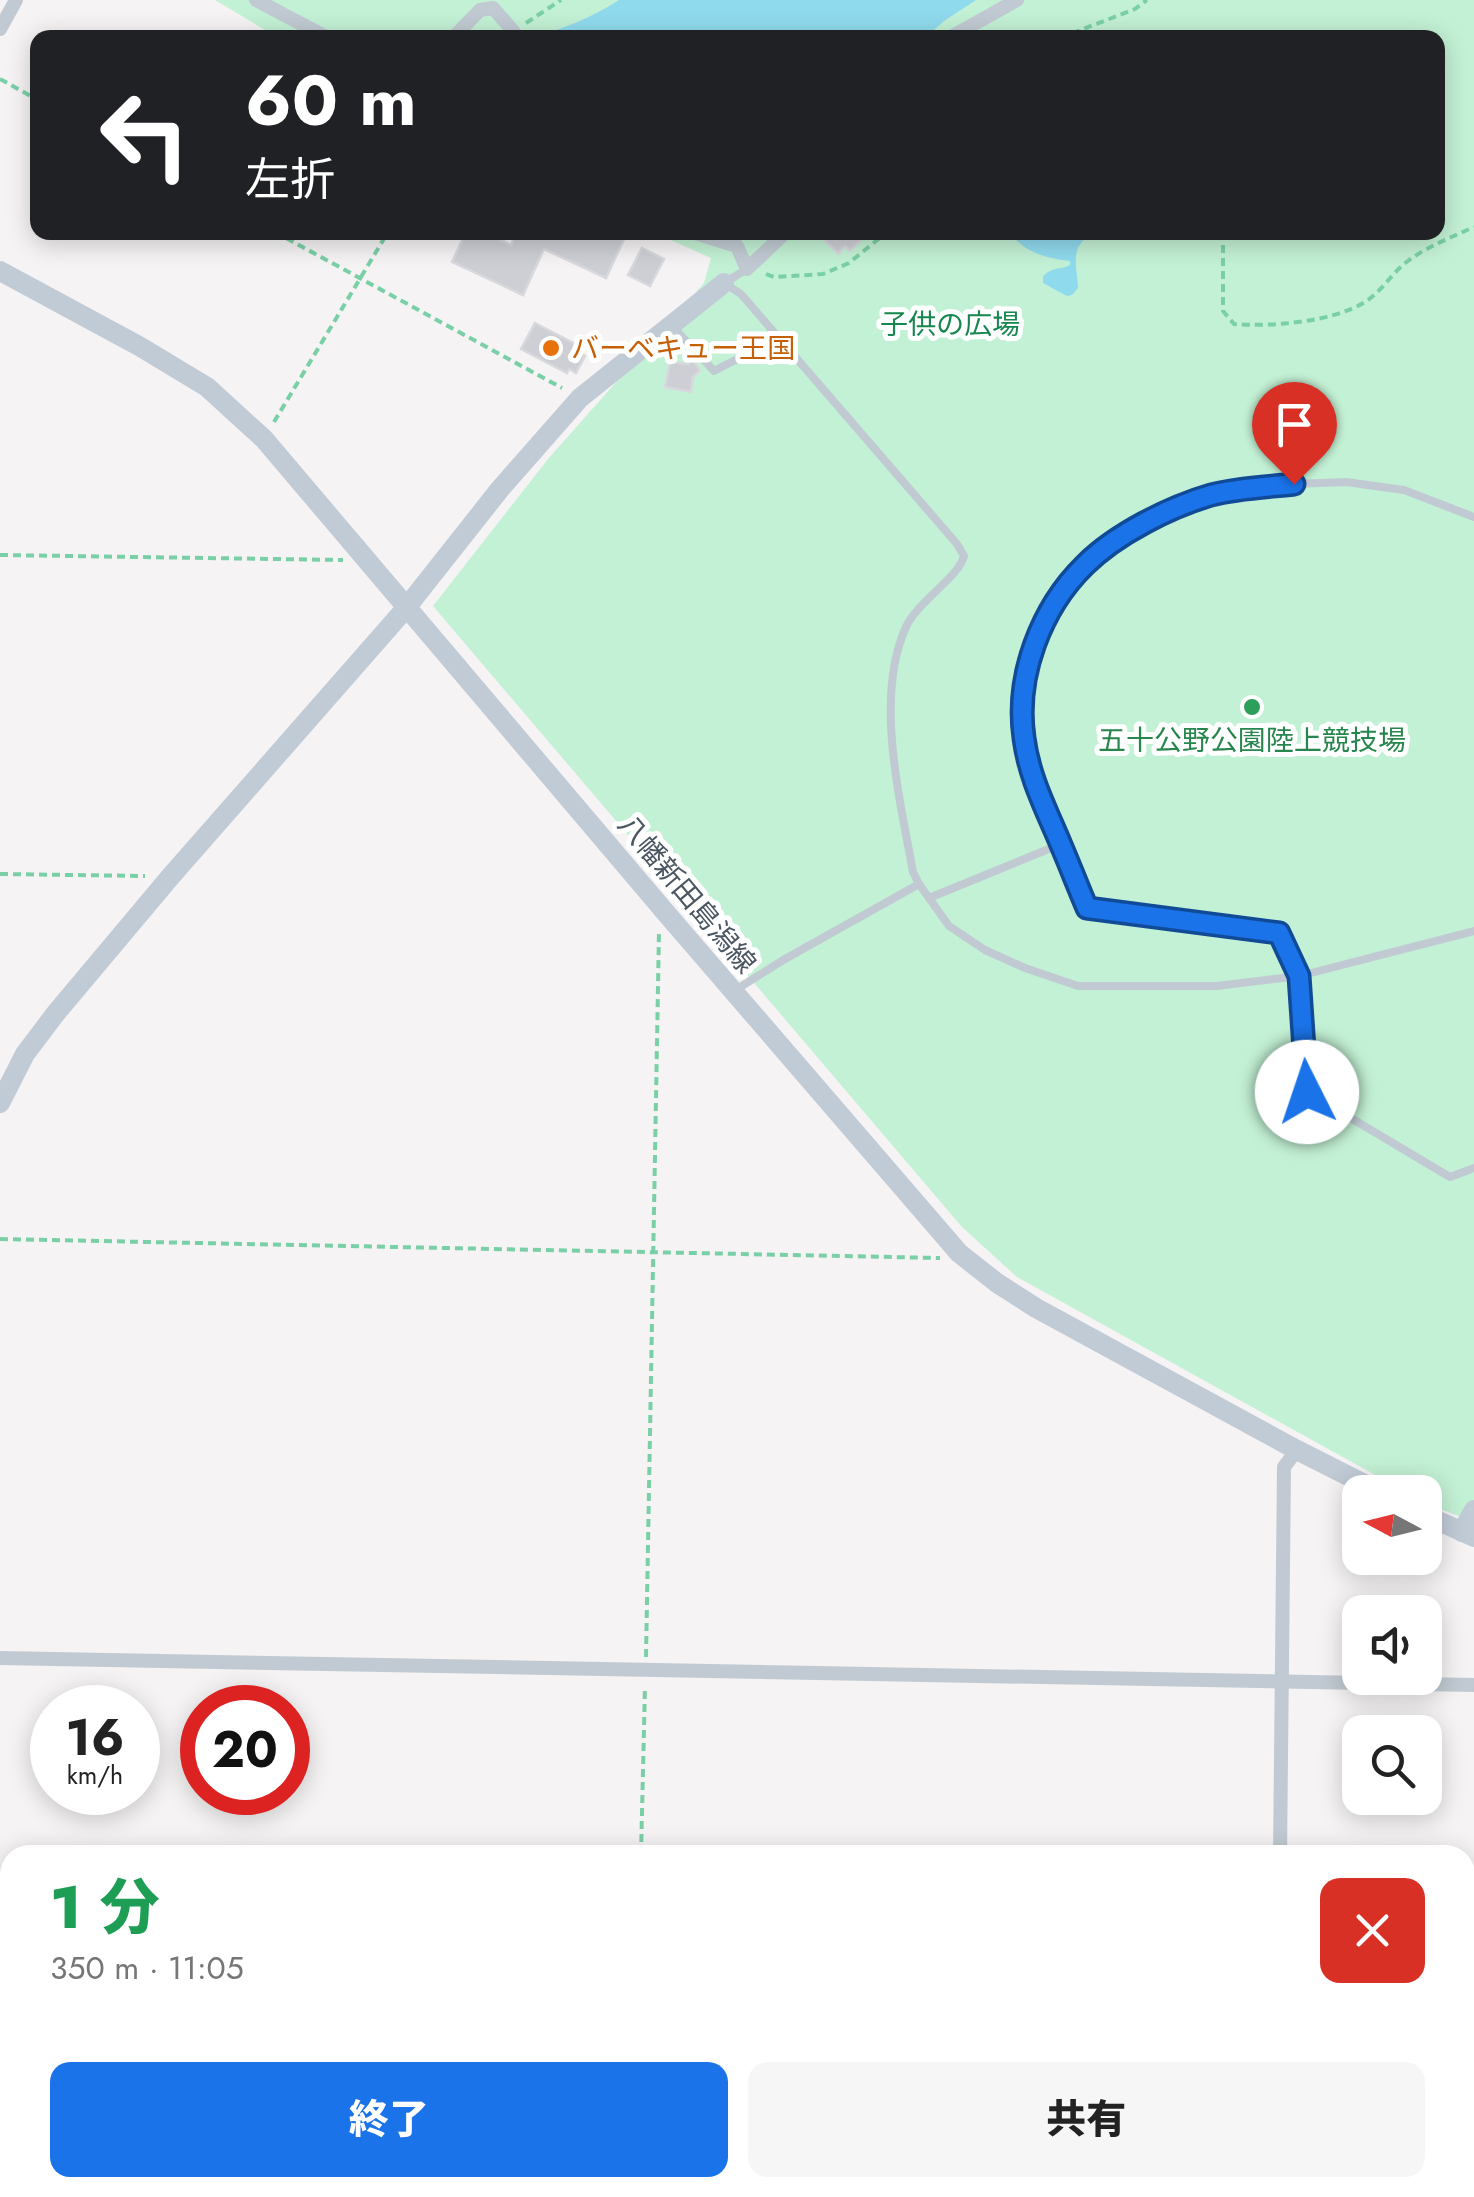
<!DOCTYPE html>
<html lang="ja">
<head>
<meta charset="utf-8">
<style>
  body { margin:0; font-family:Jost,"Noto Sans JP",sans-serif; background:#f6f6f6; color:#222; height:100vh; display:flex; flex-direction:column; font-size:38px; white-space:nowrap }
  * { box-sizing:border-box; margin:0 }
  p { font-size:32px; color:#767676 }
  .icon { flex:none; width:55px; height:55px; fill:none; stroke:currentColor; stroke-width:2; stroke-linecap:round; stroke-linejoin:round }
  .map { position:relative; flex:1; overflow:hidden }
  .details { position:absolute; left:0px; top:1845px; width:1475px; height:352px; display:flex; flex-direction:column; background:#fff; border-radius:30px 30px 0 0; box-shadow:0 5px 25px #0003 }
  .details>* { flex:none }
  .banner { position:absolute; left:30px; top:30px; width:1415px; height:210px; border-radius:20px; box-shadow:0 5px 25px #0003; background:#202124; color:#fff; overflow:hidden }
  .needle { width:65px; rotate:277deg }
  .tools { position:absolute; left:1342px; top:1475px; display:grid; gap:20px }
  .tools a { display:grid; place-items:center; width:100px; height:100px; border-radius:20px; background:#fff; box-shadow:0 5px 25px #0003; font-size:50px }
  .speed { position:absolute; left:30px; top:1685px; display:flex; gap:20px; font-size:50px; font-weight:700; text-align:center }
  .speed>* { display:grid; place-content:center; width:130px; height:130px; border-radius:50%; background:#fff; box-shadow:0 5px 25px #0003; line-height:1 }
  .speed small { font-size:25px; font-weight:400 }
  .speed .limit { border:15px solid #d22; background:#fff; color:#111 }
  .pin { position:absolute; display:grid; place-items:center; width:85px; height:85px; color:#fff; margin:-102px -42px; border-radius:50% 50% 50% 0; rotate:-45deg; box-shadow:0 0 10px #0007 }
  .pin .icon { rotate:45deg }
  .me { position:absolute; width:110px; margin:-55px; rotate:356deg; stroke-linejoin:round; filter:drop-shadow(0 0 8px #0008) }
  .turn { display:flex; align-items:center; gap:35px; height:210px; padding:0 50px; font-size:45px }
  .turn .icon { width:130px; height:130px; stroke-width:2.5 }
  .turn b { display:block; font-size:70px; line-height:85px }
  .round { display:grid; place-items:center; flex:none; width:105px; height:105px; border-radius:20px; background:#f6f6f6 }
  .headline { display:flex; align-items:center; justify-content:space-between; height:170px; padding:0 50px }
  h1 { font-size:60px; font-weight:800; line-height:75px; color:#1e9e55 }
  .action { display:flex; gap:20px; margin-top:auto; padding:20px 50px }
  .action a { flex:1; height:115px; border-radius:20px; background:#1a73e8; color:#fff; font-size:40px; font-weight:800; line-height:115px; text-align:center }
  .action a+a { background:#f6f6f6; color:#222 }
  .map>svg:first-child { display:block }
  .green { fill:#c3f1d5 }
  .water { fill:#90daee }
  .building { fill:#cdcfd5; stroke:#d7d9de; stroke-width:2.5 }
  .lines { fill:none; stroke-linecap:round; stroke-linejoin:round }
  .path { stroke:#7ad0a6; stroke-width:4; stroke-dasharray:8 5; stroke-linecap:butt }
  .lane { stroke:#c1cad2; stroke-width:8 }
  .street { stroke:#c1cad2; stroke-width:14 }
  .secondary { stroke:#c1cbd6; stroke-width:20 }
  .route-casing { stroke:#114b97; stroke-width:25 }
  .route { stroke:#1a73e8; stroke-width:18 }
  .food-dot { fill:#e8710a; stroke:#fff; stroke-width:4 }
  .leisure-dot { fill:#2e9e5b; stroke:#fff; stroke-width:4 }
  .labels { text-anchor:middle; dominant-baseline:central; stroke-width:10; stroke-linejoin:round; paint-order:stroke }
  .park-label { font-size:28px; fill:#17864f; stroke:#fff }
  .food-label { font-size:28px; fill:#c56008; stroke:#fff; text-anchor:start }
  .leisure-label { font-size:28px; fill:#27864d; stroke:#fff }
  .street-label { font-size:28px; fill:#4a5661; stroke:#fff }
</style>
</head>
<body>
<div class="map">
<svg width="1474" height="2197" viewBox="0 0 1474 2197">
  <rect width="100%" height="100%" fill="#f5f3f3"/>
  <polygon class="green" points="215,0 1474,0 1474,1522 1425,1503 1425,1492 1406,1492 1017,1277 962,1227 433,606 548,459 704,283 711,258 655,233 1438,232 1438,38 494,38 487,35 472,38 282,38 270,33"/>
  <g class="water">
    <path d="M619 0H976L944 21 926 37H534C565 28 591 18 619 0Z"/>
    <path d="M1016 233H1091C1069 250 1077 263 1078 288L1072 295 1067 296 1043 283V276C1056 265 1058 271 1070 265V261C1050 259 1030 254 1015 239Z"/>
  </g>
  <g class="building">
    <polygon points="466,232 485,232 511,245 517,232 526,232 533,236 534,232 609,232 624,239 606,278 544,249 523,295 452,262"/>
    <polygon points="817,232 867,232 868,233 850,251 845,246 838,254"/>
    <polygon points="642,248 664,259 650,286 628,275"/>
    <polygon points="535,323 581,347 578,352 585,356 576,373 569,369 567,373 521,349"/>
    <polygon points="693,359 700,371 693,377 691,392 665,387 670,362 688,364"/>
  </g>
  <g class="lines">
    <g class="path">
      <polyline points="526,23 561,0"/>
      <polyline points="1060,38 1135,9 1147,0"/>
      <polyline points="0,79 38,100"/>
      <polyline points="275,232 562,388"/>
      <path d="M1223 232V311L1234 324C1272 327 1332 322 1365 302 1381 292 1390 276 1404 264 1425 247 1450 238 1474 227"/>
      <polyline points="766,274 774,277 823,274 849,263 887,232"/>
      <polyline points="274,422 388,232"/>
      <polyline points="0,555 343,560"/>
      <polyline points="0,874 145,876"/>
      <polyline points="0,1239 940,1258"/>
      <polyline points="646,1657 659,931"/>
      <polyline points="641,1855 645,1686"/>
      <polyline points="0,1980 10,1980"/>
      <polyline points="1465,2002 1474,2003"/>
      <polyline points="635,2197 635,2188"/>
    </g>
    <g class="lane">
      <path d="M747 269 724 283 741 294 957 544 964 556C959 577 918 601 906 627 874 697 900 799 913 872L919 884 949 926 985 950 1025 968 1078 986H1217L1299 976 1474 931"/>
      <polyline points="674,328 714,371 778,338"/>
      <polyline points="1474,517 1404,490 1346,482 1294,484 1213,494 1157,517 1122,537 1086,563 1056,598 1036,641 1024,680 1023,736 1035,787 1087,908 1279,933 1299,976 1307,1092 1450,1177 1474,1168"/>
      <polyline points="929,898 1061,844"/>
      <polyline points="737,989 785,959 919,884"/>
    </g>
    <g class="street">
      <polyline points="256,0 328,38"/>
      <polyline points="0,29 16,0"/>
      <polyline points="453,38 480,10 493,8 514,32 514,38"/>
      <polyline points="949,38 1017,0"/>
      <polyline points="692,232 737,246 747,269 786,232"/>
      <polyline points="0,1658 1474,1685"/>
      <polyline points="1280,1855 1284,1467 1297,1450"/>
      <polyline points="1273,2197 1274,2188"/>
    </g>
    <g class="secondary">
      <polyline points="0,271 139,346 207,387 264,439 666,913 959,1253 997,1283 1036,1308 1297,1450 1380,1492"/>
      <polyline points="0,1103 25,1054 56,1013 171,876 406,608 500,489 580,398 724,283"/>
      <polyline points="1425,1515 1474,1537"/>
      <polyline points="1462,1532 1474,1510"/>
    </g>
  </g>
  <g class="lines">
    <g class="route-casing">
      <path id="route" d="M1294 484C1267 487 1237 488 1211 495 1170 507 1116 534 1085 565 1041 608 1015 676 1024 738 1029 777 1046 809 1061 845 1070 866 1078 887 1087 908L1279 933 1299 976 1307 1092"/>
    </g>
    <use href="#route" class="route"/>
  </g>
  <circle class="food-dot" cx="551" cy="348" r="10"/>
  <circle class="leisure-dot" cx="1252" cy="707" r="10"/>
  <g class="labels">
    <g class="park-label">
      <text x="950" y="324">子供の広場</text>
    </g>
    <g class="food-label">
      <text x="571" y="348">バーベキュー王国</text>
    </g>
    <g class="leisure-label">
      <text x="1252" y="740">五十公野公園陸上競技場</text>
    </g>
    <g class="street-label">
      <text transform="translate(687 894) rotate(50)">八幡新田島潟線</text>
    </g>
  </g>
</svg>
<div class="tools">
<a><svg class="needle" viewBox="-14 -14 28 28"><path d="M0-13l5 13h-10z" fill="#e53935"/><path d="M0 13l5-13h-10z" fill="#767676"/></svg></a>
<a><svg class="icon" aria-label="sound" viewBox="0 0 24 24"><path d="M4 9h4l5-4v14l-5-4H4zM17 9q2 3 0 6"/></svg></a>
<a><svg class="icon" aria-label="search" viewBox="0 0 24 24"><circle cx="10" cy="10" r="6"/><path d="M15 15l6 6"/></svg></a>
</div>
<div class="speed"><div>16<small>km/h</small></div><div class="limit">20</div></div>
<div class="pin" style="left:1294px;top:484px;background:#d93025"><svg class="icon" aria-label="arrive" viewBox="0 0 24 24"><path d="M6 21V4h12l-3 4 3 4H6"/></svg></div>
<svg class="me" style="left:1307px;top:1092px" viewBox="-20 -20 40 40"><circle r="19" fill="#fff"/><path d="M0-13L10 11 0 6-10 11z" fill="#1a73e8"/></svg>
<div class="banner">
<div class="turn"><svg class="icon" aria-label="left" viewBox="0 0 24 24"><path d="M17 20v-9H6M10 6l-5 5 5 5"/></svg><div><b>60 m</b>左折</div></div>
</div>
<section class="details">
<div class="headline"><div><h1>1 分</h1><p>350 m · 11:05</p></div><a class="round" style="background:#d93025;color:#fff"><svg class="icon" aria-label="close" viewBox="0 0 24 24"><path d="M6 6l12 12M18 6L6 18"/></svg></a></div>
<div class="action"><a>終了</a><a>共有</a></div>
</section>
</div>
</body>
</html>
